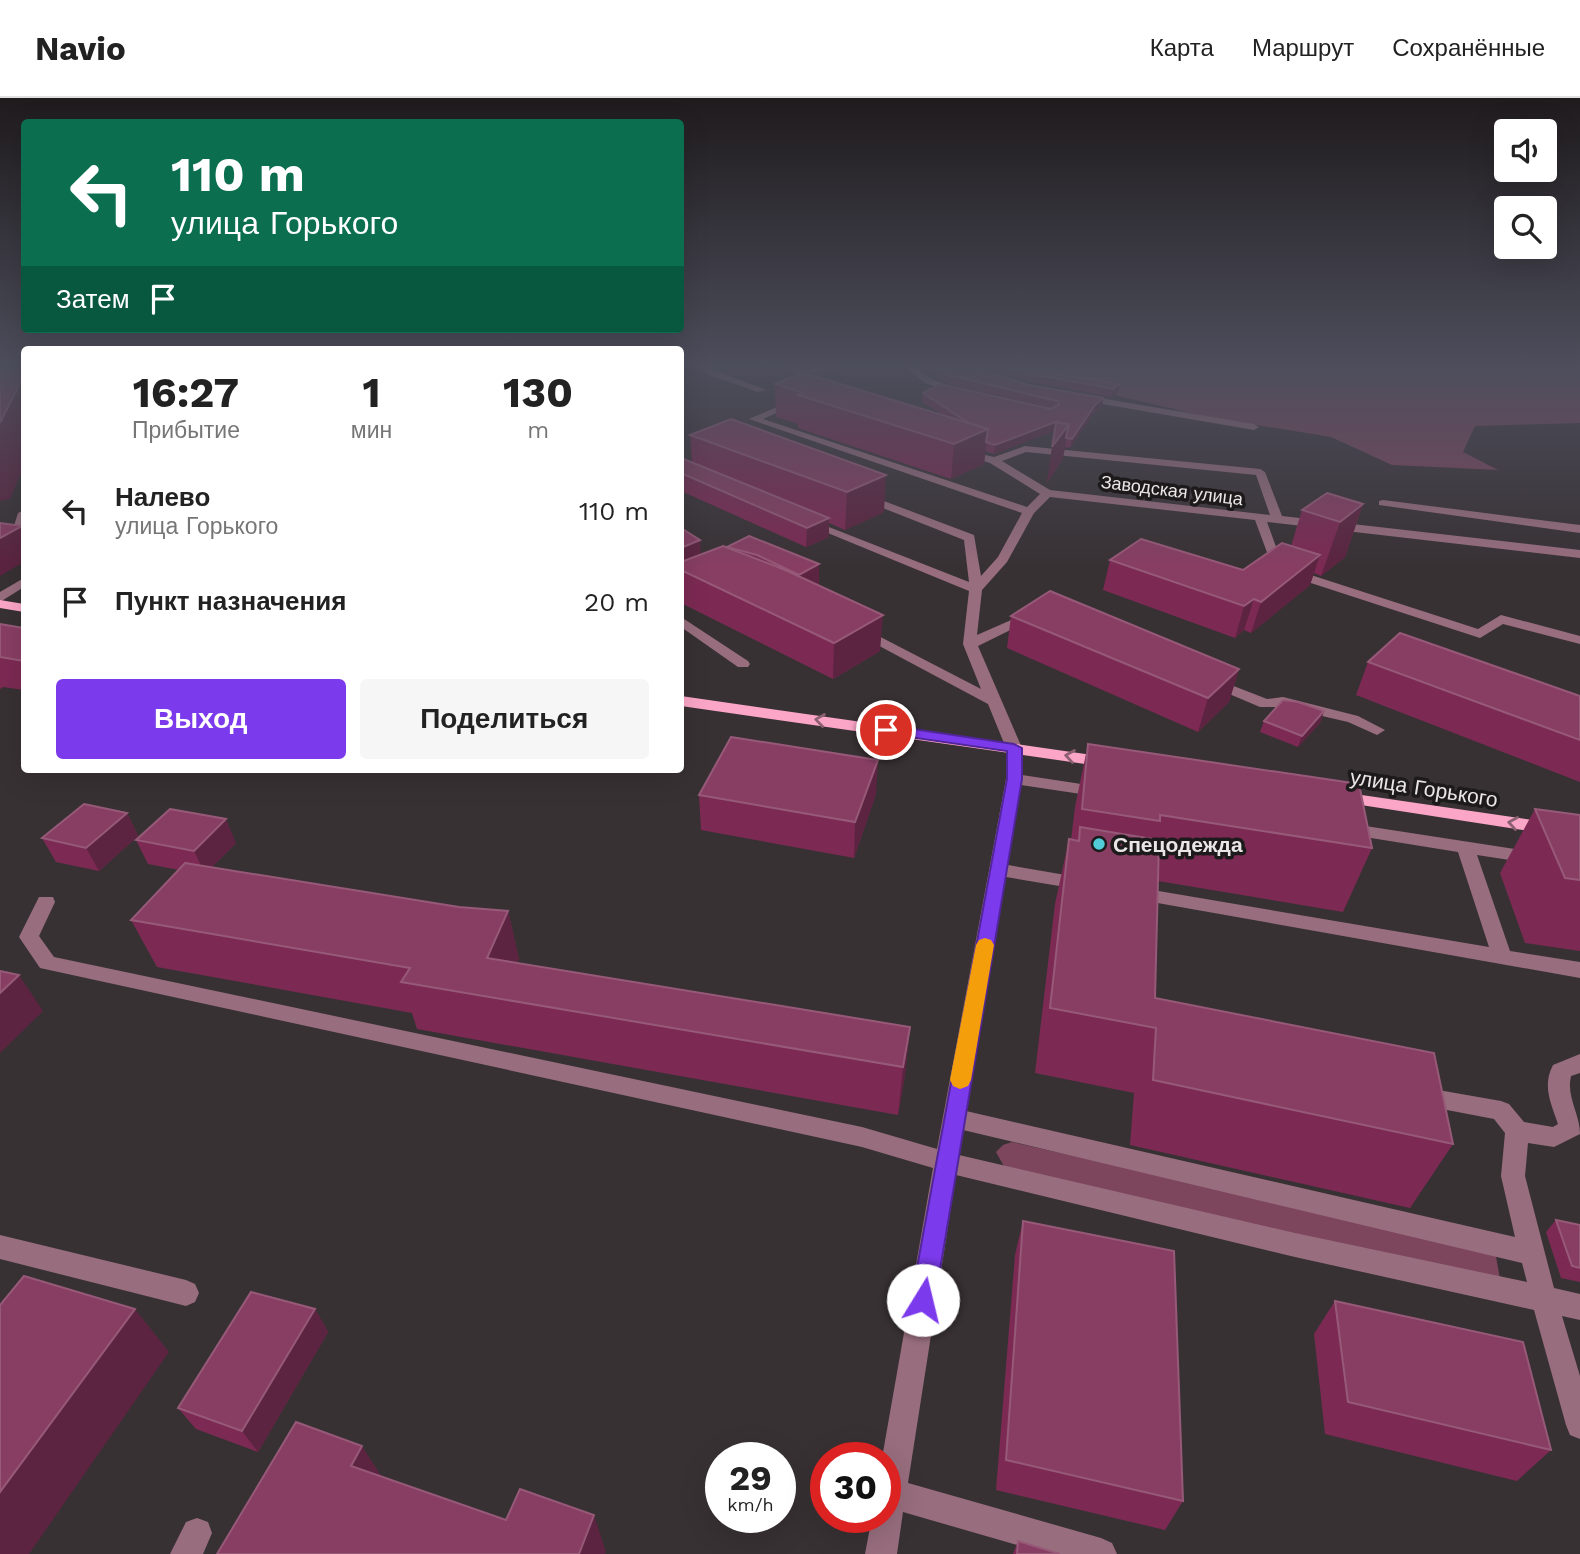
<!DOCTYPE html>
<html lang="ru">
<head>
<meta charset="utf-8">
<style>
  body { margin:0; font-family:"Work Sans",sans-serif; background:#f6f6f6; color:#222; height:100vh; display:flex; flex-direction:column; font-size:26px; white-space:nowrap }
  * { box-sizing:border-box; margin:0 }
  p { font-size:23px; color:#767676 }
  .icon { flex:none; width:38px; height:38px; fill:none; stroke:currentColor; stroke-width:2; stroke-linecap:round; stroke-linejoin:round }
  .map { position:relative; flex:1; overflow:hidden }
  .panel { position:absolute; left:21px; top:248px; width:663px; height:427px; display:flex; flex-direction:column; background:#fff; border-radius:7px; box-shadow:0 7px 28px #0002 }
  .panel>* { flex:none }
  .hud { position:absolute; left:21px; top:21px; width:663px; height:214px; border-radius:7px; box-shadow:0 7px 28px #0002; background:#0b6e4f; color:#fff; overflow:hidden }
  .fabs { position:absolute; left:1494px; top:21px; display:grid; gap:14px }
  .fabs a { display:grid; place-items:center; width:63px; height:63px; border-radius:7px; background:#fff; box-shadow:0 7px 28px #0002; font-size:35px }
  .speed { position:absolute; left:705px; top:1344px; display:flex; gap:14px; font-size:35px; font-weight:700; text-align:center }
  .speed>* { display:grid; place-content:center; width:91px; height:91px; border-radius:50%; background:#fff; box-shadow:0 7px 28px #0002; line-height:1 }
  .speed small { font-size:18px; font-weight:400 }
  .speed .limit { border:10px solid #d22; background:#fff; color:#111 }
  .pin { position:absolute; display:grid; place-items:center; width:60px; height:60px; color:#fff; margin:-30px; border:4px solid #fff; border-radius:50%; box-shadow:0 2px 7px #0007 }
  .me { position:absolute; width:77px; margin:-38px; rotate:9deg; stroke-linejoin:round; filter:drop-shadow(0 0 5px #0008) }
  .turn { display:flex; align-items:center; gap:24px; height:147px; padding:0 35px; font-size:32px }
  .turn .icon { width:91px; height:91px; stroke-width:2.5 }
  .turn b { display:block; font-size:49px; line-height:60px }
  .then { display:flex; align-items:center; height:66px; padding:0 35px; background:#0003; gap:14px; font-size:26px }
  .eta { display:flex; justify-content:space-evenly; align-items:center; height:119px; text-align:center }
  .eta b { font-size:42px; font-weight:700; line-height:49px }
  .primary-button { display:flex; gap:14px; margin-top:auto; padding:14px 35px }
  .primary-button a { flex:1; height:80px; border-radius:7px; background:#7c3aed; color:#fff; font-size:28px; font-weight:700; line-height:80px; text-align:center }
  .primary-button a+a { background:#f6f6f6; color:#222 }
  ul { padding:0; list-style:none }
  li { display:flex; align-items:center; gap:21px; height:91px; padding:0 35px }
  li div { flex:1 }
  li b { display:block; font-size:26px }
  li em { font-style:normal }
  header { display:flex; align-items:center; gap:42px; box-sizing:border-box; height:98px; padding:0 35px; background:#fff; border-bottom:2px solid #e0e0e0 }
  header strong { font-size:33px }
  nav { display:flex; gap:38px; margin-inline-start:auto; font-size:24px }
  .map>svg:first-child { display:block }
  .green { fill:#7e465d }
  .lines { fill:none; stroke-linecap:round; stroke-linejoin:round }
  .minor { fill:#986e7e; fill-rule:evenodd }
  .major { fill:#fca6c7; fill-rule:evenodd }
  .wall { fill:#7c2a53 }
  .shaded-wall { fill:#5c2440 }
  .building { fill:#883e63; stroke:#975978; stroke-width:2 }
  .oneway { stroke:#8c6071 }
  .route { fill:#7c3aed; stroke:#51269a; stroke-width:2 }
  .slow { fill:#f59e0b }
  .poi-dot { fill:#52cbd8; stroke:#1d1a1b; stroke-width:2.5 }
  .labels { text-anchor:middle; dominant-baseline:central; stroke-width:7; stroke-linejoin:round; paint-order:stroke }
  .far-street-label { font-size:18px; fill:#eae6e7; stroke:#1d1a1b }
  .street-label { font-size:21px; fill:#eae6e7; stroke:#1d1a1b }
  .poi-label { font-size:21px; font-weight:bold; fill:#eae6e7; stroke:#1d1a1b; text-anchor:start }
</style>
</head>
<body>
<header>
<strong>Navio</strong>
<nav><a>Карта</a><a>Маршрут</a><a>Сохранённые</a></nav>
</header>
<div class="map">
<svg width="1580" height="1456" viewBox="0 0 1580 1456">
  <rect width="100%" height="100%" fill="#383134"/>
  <g class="green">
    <polygon points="776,265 833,265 843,270 799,278"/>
    <polygon points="996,265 1580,265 1580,325 1475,328 1463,354 1498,372 1392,367 1331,339 1208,319 1084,290"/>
    <polygon points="1012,1044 1495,1153 1500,1181 1006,1072 996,1054 1003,1047"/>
  </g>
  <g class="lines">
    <g class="minor">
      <polygon points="697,265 706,265 713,272 766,292 758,294 707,276"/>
      <polygon points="900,265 910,265 931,281 966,294 961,297 925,285"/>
      <polygon points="1082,297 1254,326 1259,329 1254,332 1079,302 1077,300"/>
      <path d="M793 302 801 304 763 321 1027 409 1040 396 990 365 959 355V351L994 359 1025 348 1260 371 1265 374 1282 418 1580 452V460L1267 424 1283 468 1478 531 1501 517 1580 538V546L1503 526 1480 540 1274 473 1255 422 1050 399 1034 415 1007 464 982 492 977 537 1025 516H1035L1037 519 978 548 1022 650V677L1101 689 1109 694 1101 699 1021 687 1008 767 1083 780 1090 782 1092 786 1090 790 1083 792 1006 779 966 1013 1515 1139 1501 1078 1505 1035 1494 1021 1421 1007 1413 1005 1410 998 1413 991 1421 989 1501 1003 1509 1006 1524 1024 1553 1029 1558 1026C1551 1005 1542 988 1553 967L1580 956V975L1571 978C1566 999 1580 1016 1580 1036L1554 1049 1528 1045 1525 1078 1554 1190 1580 1196V1222L1562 1218 1580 1278V1341L1570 1337 1566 1327 1534 1212 1295 1159 956 1077 908 1385 1101 1440 1112 1445 1117 1456H1048L903 1414 897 1456H865L872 1419H886V1360H882L933 1070 862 1049 40 870 19 839 39 799H53L55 804 39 838 54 859 862 1029 937 1051 1006 681V650L988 606 855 535 857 532H867L981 591 963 546 969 493 801 424 811 422 969 484 964 442 860 401V397H868L974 437 981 478 998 459 1022 415 749 321ZM1026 354 1256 377 1270 417 1050 392 1002 363ZM963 1032 1522 1165 1527 1184 1295 1135 959 1057Z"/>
      <polygon points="1383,402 1580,427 1580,435 1379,407 1379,403"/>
      <polygon points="24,412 24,437 13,431 18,415"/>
      <polygon points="24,480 24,489 0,504 0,494"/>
      <polygon points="681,519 748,563 750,566 748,569 738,569 681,529"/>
      <polygon points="1213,580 1267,601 1283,599 1358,618 1385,632 1377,637 1348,624 1283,609 1260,609 1208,587 1206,584 1208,581"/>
      <polygon points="1346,725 1580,761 1580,773 1477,757 1510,853 1580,864 1580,880 1135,801 1128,800 1126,795 1128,790 1135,789 1489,849 1458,754 1340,735 1337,731"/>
      <polygon points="0,1137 186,1182 195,1186 199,1195 195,1204 186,1208 0,1161"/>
      <polygon points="197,1420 208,1424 212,1435 203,1456 170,1456 186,1424"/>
    </g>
    <g class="major">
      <polygon points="0,502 24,506 24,514 0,510"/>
      <polygon points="681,598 1106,659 1114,664 1106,669 681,608"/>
      <polygon points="1341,694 1580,729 1580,741 1335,703 1333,699"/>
    </g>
  </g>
  <g class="wall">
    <polygon points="917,265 962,265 1028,287 1103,300 1102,308 1093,316 1070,350 1065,349 1063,360 1047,385 1055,332 994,356 985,353 984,366 951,381 798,330 798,326 776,319 775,286 943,317 922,304 923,295 1051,310 948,286 928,274"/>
    <polygon points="968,265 1016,265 1043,274 1119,286 1118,294 1112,299 1031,284"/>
    <polygon points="731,321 884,414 845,432 829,425 829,439 806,449 681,393 681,360 692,364 690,337"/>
    <polygon points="1363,406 1345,459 1321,478 1314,475 1310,487 1251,535 1244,532 1235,540 1103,492 1110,462 1243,472 1291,448 1302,412"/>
    <polygon points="681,430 701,456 727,450 819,466 819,487 818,488 880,553 833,581 681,505"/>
    <polygon points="1011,518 1239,571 1229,604 1198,634 1007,550"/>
    <polygon points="0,526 24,530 24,592 3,589 0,591"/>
    <polygon points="1368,564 1580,598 1580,684 1356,597"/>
    <polygon points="1324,613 1320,625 1298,649 1260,634 1264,623"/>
    <polygon points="1088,646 1372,750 1343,814 1158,783 1155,900 1453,1046 1410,1110 1130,1047 1134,995 1035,975 1055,806 1069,741 1071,742 1075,709"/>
    <polygon points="876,696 854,760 701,732 699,697"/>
    <polygon points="1535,711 1580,717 1580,853 1525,845 1500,775"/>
    <polygon points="127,715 138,738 99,773 56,764 42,740"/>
    <polygon points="136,742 236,745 212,769 459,809 508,813 519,861 517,865 910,929 905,977 898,1017 417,931 412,915 157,869 131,822 179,772 148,766"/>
    <polygon points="1556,1122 1580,1127 1580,1184 1561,1180 1546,1134"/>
    <polygon points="1023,1123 1183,1403 1165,1432 996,1392 1015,1157"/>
    <polygon points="1335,1203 1551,1352 1517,1383 1325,1336 1314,1236"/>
    <polygon points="315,1211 328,1234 258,1354 196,1331 178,1310"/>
    <polygon points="1018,1443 1060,1456 1013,1456"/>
  </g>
  <g class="shaded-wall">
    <polygon points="24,277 24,368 10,401 0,403 0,325"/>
    <polygon points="1119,286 1118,294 1112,299 1113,291"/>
    <polygon points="1103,300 1102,308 1093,316 1070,350 1072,341 1095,307"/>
    <polygon points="1058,323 1057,332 994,356 995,347"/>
    <polygon points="1069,326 1063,360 1047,385 1052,349"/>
    <polygon points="988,331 984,366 951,381 954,346"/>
    <polygon points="886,377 884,414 845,432 847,394"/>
    <polygon points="1363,406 1345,459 1321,478 1340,424"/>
    <polygon points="829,420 829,439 806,449 807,430"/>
    <polygon points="22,428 24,432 24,464 0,478 0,440"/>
    <polygon points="700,442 702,476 681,472 681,450"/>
    <polygon points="1320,457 1310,487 1251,535 1261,504"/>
    <polygon points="819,466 819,487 799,498 799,477"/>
    <polygon points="1254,501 1244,532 1235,540 1244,508"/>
    <polygon points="883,517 880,553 833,581 834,545"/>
    <polygon points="1239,571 1229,604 1198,634 1208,600"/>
    <polygon points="1324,613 1320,625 1298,649 1302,638"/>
    <polygon points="878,662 876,696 854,760 855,724"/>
    <polygon points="127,715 138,738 99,773 86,750"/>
    <polygon points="226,721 236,745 205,776 194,753"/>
    <polygon points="508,813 519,861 502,901 487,860"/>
    <polygon points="19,877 43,913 0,955 0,895"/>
    <polygon points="910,929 905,977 898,1017 903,969"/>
    <polygon points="135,1211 169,1254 29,1456 0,1456 0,1394"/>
    <polygon points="315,1211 328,1234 258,1354 242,1333"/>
    <polygon points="362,1348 387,1387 351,1368"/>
    <polygon points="594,1417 606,1454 605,1456 579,1456"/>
  </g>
  <g class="building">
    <polygon points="928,265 962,265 1028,287 1103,300 1095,307 1072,341 1066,340 1069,326 1058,325 1058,323 995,347 986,344 988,331 969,325 923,295 940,286 1051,311 1059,306 1057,303 949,277"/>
    <polygon points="995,265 1016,265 1043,274 1119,286 1113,291 1032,276"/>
    <polygon points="24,270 24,277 0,325 0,272"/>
    <polygon points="797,277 811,277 988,331 954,346 798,297 803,295 775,286"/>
    <polygon points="731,321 886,377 847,394 690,337"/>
    <polygon points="1056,325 1069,326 1052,349"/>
    <polygon points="681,360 829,420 807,430 681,375"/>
    <polygon points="1327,395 1363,406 1340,424 1302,412"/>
    <polygon points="0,425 22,428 0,440"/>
    <polygon points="681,430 700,442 681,450"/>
    <polygon points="749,438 819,466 799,477 757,457 727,449"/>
    <polygon points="1141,441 1243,472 1282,445 1320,457 1261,504 1254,501 1244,508 1110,462"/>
    <polygon points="723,448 783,471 883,517 834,545 681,472 681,464"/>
    <polygon points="1050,493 1239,571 1208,600 1011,518"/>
    <polygon points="0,526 24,530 24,563 0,559"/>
    <polygon points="1400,535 1580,598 1580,642 1368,564"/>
    <polygon points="1283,602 1298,604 1324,613 1302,638 1264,623"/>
    <polygon points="731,639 878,662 855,724 699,697"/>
    <polygon points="1088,646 1359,686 1372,750 1160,717 1160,723 1082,711"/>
    <polygon points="84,706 127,715 86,750 42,740"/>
    <polygon points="170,711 226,721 194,753 136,742"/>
    <polygon points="1535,711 1580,717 1580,782 1565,780"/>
    <polygon points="1080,729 1159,742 1155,900 1434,955 1453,1046 1153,982 1156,930 1050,910 1069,741 1079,743"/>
    <polygon points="185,765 459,809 508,813 487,860 910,929 903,969 401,884 410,870 131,822"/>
    <polygon points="0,873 19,877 0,895"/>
    <polygon points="1556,1122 1580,1127 1580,1170 1572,1168"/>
    <polygon points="1023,1123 1174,1153 1183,1403 1006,1362"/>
    <polygon points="24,1178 135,1211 0,1394 0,1207"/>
    <polygon points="251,1194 315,1211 242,1333 178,1310"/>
    <polygon points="1335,1203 1523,1244 1551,1352 1348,1304"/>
    <polygon points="296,1324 362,1348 351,1368 506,1422 520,1391 594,1417 579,1456 217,1456"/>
    <polygon points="1018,1443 1060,1456 1017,1456"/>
  </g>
  <defs><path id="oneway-chevron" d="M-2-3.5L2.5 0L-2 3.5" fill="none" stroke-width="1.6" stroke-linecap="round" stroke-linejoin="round" transform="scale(1.75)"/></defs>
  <g class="oneway">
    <use href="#oneway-chevron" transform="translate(820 622) rotate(-172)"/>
    <use href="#oneway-chevron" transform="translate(1070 658) rotate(-171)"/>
    <use href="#oneway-chevron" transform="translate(1513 725) rotate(-171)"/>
  </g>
  <linearGradient id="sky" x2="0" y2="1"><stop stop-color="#1f1b1d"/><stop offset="0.57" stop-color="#4d4e5c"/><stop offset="1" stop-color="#4d4e5c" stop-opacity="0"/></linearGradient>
  <rect width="1580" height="469" fill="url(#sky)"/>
  <polygon class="route" points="886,627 1014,646 1022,650 1022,681 935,1202 932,1211 923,1214 915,1211 911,1202 1007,681 1007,653 881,635 881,629"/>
  <polygon class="slow" points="985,840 991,842 994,847 971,982 968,988 960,991 953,988 950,982 976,847 979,842"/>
  <circle class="poi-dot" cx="1099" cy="746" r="7"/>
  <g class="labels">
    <g class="far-street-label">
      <text transform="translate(1172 392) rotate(7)">Заводская улица</text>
    </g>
    <g class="street-label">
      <text transform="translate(1424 690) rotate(9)">улица Горького</text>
    </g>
    <g class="poi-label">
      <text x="1113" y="746">Спецодежда</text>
    </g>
  </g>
</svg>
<div class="fabs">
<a><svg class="icon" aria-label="sound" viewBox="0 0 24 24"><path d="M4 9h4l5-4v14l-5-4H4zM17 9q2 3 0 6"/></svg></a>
<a><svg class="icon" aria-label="search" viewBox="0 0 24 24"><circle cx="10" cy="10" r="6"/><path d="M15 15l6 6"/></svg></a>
</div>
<div class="speed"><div>29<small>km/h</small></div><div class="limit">30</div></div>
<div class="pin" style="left:886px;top:632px;background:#d93025"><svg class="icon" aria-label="arrive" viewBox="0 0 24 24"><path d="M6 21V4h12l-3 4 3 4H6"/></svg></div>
<svg class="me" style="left:923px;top:1202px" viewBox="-20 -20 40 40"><circle r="19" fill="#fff"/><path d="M0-13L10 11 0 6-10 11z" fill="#7c3aed"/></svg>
<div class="hud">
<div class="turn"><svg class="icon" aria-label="left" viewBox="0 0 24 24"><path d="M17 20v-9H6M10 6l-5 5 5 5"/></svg><div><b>110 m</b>улица Горького</div></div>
<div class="then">Затем<svg class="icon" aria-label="arrive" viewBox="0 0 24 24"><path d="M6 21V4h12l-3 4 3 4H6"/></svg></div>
</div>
<section class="panel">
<div class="eta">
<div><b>16:27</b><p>Прибытие</p></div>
<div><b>1</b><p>мин</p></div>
<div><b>130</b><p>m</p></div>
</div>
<ul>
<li><svg class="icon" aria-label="left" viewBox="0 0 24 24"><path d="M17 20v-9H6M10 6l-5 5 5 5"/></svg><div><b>Налево</b><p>улица Горького</p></div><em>110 m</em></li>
<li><svg class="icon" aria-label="arrive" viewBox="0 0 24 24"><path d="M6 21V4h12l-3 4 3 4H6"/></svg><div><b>Пункт назначения</b></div><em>20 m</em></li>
</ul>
<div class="primary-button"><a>Выход</a><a>Поделиться</a></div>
</section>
</div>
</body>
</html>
